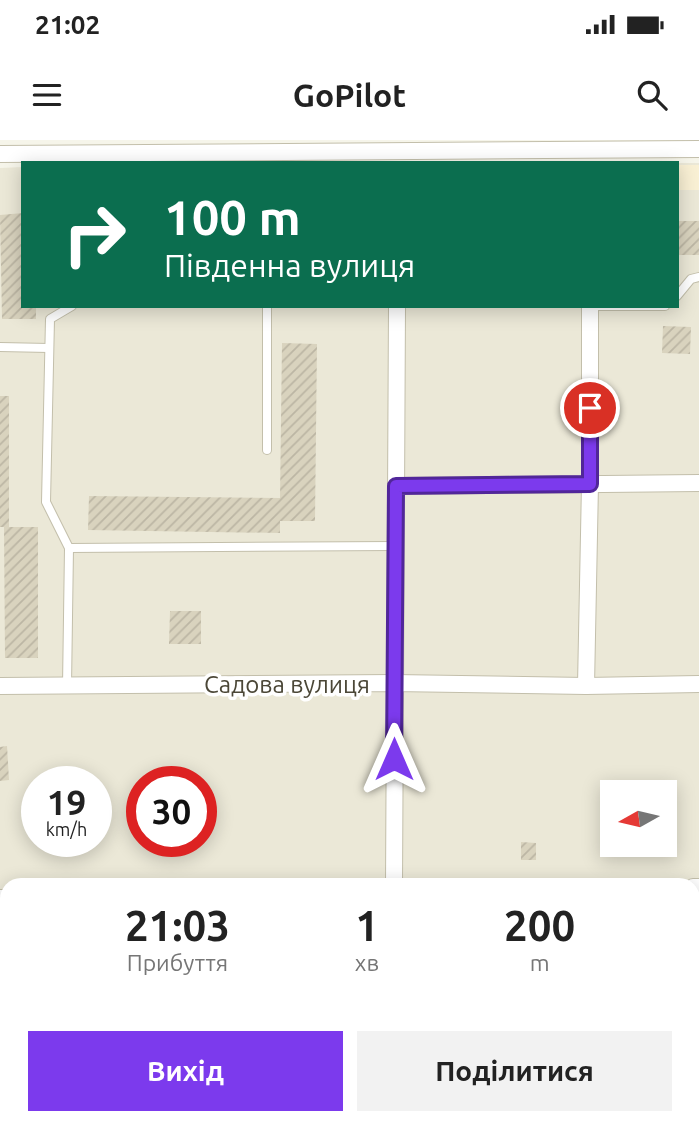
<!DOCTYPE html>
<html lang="uk">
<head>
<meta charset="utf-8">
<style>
  body { margin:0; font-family:Ubuntu,sans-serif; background:#f2f2f2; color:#222; height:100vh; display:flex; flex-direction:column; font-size:26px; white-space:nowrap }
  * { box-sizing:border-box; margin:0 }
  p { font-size:23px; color:#767676 }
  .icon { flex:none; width:38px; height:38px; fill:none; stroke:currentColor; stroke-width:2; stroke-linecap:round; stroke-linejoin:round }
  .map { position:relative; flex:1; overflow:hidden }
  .panel { position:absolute; left:0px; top:738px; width:700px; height:247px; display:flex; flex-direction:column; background:#fff; border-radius:21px 21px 0 0; box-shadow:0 4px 18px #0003 }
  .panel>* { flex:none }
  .hud { position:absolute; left:21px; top:21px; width:658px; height:147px; border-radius:0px; box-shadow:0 4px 18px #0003; background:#0b6e4f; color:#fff; overflow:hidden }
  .needle { width:46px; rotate:262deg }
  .tools { position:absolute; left:600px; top:640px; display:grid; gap:14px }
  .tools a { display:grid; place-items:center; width:77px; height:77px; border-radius:0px; background:#fff; box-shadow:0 4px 18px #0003; font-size:35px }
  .speed { position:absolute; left:21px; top:626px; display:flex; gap:14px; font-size:35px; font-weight:700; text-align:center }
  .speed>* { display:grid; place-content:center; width:91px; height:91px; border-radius:50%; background:#fff; box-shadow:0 4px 18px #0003; line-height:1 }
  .speed small { font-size:18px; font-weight:400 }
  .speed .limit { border:10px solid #d22; background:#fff; color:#111 }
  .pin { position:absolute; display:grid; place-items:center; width:60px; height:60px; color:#fff; margin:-30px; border:4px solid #fff; border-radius:50%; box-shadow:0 2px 7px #0007 }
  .me { position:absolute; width:77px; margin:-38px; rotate:0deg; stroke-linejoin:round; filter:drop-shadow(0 0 5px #0008) }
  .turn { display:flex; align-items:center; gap:24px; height:147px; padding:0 28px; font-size:32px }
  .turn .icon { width:91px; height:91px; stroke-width:2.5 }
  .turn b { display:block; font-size:49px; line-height:60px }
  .eta { display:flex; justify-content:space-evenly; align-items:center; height:119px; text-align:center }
  .eta b { font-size:42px; font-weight:600; line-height:49px }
  .cta { display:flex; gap:14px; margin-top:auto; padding:14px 28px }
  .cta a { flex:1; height:80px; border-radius:0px; background:#7c3aed; color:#fff; font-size:28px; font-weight:600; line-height:80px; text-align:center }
  .cta a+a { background:#f2f2f2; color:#222 }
  .status { display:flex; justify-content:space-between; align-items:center; height:49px; padding:0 35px; background:#fff; direction:ltr }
  .status svg { height:19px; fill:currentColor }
  header { display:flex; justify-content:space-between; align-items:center; height:91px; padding:0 28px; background:#fff; font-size:32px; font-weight:600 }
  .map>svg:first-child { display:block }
  .residential { fill:#ebe8d7; fill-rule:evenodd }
  .commercial { fill:#f9f0d4 }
  .building { fill:url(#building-hatch) }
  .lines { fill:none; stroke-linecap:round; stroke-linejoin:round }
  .lane-casing { stroke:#c3bfab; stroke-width:10 }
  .street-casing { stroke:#c3bfab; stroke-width:18 }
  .lane { stroke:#fff; stroke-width:8 }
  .street { stroke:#fff; stroke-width:16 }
  .route-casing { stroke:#51269a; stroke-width:18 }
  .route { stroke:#7c3aed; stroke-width:12 }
  .labels { text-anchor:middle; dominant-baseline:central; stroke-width:7; stroke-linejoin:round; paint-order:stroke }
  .street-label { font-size:24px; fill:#4b4737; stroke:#fff }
</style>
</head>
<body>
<div class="status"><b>21:02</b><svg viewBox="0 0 49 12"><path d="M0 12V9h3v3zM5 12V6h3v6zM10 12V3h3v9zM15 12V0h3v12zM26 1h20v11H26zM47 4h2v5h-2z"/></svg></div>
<header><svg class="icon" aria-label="menu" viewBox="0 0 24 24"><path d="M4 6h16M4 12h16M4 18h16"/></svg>GoPilot<svg class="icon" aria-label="search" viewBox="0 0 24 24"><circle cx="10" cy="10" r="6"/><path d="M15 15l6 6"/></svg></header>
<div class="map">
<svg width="699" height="984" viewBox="0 0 699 984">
  <defs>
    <pattern id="building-hatch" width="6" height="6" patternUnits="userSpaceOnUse" patternTransform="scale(1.75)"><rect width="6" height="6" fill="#d9d3be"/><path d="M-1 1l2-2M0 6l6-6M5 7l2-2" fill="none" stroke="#bcb6a4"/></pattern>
  </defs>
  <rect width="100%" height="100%" fill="#f6f5ea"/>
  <path class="residential" d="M646 23H699V984H0V28L23 27V166H677V23ZM37 642H96V702H37ZM142 642H201V702H142ZM612 653H665V705H612ZM7 746H693V978H7Z"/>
  <rect class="commercial" x="677" y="25" width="22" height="25"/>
  <g class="building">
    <polygon points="23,73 23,166 36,166 36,179 2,179 0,75"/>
    <polygon points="678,81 699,81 699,115 679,115"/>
    <polygon points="663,186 691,187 690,214 662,213"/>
    <polygon points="282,203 317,204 315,381 280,381 280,393 88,390 89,356 280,358"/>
    <polygon points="0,256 9,256 9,387 38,387 38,518 5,518 4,387 0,387"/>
    <polygon points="170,471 201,471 201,504 169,504"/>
    <polygon points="7,606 9,640 0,641 0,607"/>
    <polygon points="521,702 536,703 536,720 521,720"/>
    <polygon points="0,779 7,779 7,978 15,978 15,984 0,984"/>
    <polygon points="699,930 699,951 693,948 693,942"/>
    <polygon points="330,978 361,978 358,984 327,984"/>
    <polygon points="531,978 562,978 559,984 543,984"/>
    <polygon points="647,978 688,978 685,984 644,984"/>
  </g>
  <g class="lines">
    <g class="lane-casing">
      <g id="lane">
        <polyline points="677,156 691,139 699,137"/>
        <polyline points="267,166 267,310"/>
        <polyline points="590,166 665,166"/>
        <polyline points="0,207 49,208"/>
        <polyline points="69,408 46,362 50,179 72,166"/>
        <polyline points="67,546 69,408 395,406"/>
        <polyline points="693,966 699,969"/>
        <polyline points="426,978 436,984"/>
        <polyline points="59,984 59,978"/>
        <polyline points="310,984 313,978"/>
        <polyline points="391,984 393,978"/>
      </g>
    </g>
    <g class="street-casing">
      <g id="street">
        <polyline points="0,14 699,9"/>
        <polyline points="396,346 699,343"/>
        <polyline points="0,546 394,543 586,546 699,544"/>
        <polyline points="586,546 590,344 590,166"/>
        <polyline points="394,746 397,166"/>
        <polyline points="693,747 699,747"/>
        <polyline points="0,758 7,758"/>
        <polyline points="693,911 699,911"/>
      </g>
    </g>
    <use href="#lane" class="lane"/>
    <use href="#street" class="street"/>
  </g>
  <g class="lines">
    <g class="route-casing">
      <polyline id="route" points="394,619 396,346 590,344 590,268"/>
    </g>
    <use href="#route" class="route"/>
  </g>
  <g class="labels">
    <g class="street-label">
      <text x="287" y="544">Садова вулиця</text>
    </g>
  </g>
</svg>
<div class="tools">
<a><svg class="needle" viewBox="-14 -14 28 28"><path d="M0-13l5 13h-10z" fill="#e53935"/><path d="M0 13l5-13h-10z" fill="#767676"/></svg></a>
</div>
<div class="speed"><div>19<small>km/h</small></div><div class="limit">30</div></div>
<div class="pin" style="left:590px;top:268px;background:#d93025"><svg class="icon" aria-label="arrive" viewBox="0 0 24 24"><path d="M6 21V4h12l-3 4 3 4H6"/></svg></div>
<svg class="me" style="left:394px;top:619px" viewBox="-20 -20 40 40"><path d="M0-17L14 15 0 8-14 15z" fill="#7c3aed" stroke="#fff" stroke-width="4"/></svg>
<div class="hud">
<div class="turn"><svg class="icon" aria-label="right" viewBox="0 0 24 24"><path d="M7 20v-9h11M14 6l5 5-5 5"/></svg><div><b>100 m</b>Південна вулиця</div></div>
</div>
<section class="panel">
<div class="eta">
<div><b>21:03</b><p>Прибуття</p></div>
<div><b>1</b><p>хв</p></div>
<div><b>200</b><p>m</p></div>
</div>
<div class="cta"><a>Вихід</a><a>Поділитися</a></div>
</section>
</div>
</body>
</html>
